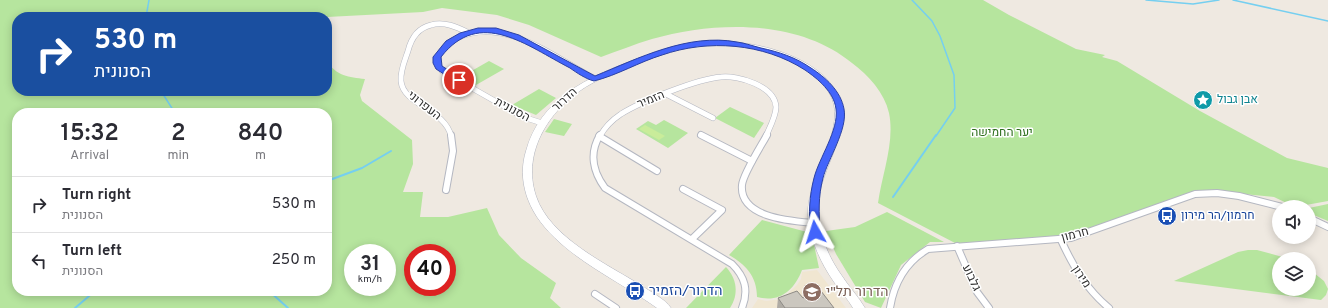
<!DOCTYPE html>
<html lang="en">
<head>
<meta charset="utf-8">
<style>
  body { margin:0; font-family:Overpass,Heebo,sans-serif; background:#f2f2f3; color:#2b2b33; height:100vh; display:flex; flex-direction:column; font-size:15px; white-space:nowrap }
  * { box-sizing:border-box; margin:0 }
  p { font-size:13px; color:#7c7c81 }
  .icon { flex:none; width:22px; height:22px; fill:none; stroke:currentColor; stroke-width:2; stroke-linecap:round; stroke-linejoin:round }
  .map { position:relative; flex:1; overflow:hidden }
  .details { position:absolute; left:12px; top:108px; width:320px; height:188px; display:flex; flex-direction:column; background:#fff; border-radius:16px; box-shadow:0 2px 10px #0003 }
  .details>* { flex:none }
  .banner { position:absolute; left:12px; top:12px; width:320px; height:84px; border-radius:16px; box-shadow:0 2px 10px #0003; background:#1a4fa0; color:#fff; overflow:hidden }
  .fabs { position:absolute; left:1272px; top:200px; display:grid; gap:8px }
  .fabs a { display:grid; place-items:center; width:44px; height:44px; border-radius:50%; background:#fff; box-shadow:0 2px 10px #0003; font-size:20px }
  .speed { position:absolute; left:344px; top:244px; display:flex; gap:8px; font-size:20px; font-weight:700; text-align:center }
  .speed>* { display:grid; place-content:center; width:52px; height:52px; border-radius:50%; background:#fff; box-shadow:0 2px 10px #0003; line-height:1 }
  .speed small { font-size:10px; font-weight:400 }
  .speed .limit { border:6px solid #d22; background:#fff; color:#111 }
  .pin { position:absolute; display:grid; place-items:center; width:34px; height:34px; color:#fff; margin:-17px; border:2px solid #fff; border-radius:50%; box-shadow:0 1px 4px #0007 }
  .me { position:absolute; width:44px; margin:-22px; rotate:354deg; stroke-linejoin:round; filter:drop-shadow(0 0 3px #0008) }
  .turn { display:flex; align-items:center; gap:14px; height:84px; padding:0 16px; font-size:18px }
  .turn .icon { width:52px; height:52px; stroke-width:2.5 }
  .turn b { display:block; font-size:28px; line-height:34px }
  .eta { display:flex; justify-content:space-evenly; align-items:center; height:68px; text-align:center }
  .eta b { font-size:24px; font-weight:600; line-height:28px }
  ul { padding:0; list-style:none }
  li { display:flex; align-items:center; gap:12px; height:56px; padding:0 16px; border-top:1px solid #e1e1e2 }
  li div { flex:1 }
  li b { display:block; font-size:15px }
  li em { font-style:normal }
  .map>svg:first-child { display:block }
  .education { fill:#f0e6d1 }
  .green { fill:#b6e59e; fill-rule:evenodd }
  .pitch { fill:#c9ec9a }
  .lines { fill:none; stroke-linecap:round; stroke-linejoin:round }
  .stream-far1 { stroke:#75cff0; stroke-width:1.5 }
  .stream { stroke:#75cff0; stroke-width:2 }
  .street-far1-casing { stroke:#b4b7c1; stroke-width:6 }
  .street-casing { stroke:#b4b7c1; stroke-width:8 }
  .secondary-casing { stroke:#b4b7c1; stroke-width:1 }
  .street-far1 { stroke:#fff; stroke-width:5 }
  .street { stroke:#fff; stroke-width:6 }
  .secondary { fill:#fff; fill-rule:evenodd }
  .wall { fill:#afaba4 }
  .building { fill:#cbc7bf; stroke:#8e8b86 }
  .route { fill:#4264fb; stroke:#2b41a3 }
  .labels { text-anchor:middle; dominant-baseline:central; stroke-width:3; stroke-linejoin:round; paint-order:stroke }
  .street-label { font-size:12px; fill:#2e2e2e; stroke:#fff }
  .culture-label { font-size:12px; fill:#0d838f; stroke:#fff; text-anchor:start }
  .park-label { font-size:12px; fill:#2c6e1b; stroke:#fff }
  .transit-label { font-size:12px; fill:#164399; stroke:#fff; text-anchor:start }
  .near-transit-label { font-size:14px; fill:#164399; stroke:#fff; text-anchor:start }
  .near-education-label { font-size:14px; fill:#785e54; stroke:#fff; text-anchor:start }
</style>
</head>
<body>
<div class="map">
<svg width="1328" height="308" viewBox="0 0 1328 308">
  <rect width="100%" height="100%" fill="#efe9e1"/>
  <polygon class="education" points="817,270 846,308 752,308 758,299 766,301 782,299 797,285 801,279 802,272"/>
  <g class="green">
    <path d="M0 0H983L1009 15 1076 49 1105 55 1102 57 1117 61 1200 111 1287 158 1328 168V201L1295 207 1274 197 1233 193 1196 195 1061 241 1003 243H955L878 203C882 174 895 142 889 113 884 92 869 76 852 63 798 19 716 21 652 39 635 44 618 51 601 57L529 25 497 15 442 8 423 12 327 17 326 15 317 17H17V91H194L196 93 201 91H327V61C336 76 349 77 365 79L360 95 362 101 412 140 413 164 403 192H423L420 217H448L487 208 499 235 521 258 556 283 550 298 561 308H0ZM17 113H327V291H17ZM353 253H387V287H353ZM413 253H447V287H413Z"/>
    <polygon points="489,61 504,69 476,85 461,77"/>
    <polygon points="539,89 556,98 536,115 512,105"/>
    <polygon points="730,107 764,123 754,138 715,118"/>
    <polygon points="554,119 572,124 564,136 545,132"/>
    <polygon points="664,120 688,133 668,148 636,129 648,121 656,125"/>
    <polygon points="1328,204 1328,221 1309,213 1309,208"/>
    <polygon points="887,212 944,242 930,242 901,265 881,308 865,302 836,254 826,231 855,227"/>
    <path d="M762 220 807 232 813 240 819 268 802 270C794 291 779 303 757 297 757 276 745 264 729 255Z"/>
    <polygon points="1248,250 1257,250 1290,259 1279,259 1279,289 1309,289 1309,269 1324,281 1328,289 1326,295 1321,300 1174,281 1238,252"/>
    <path d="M726 267C737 279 739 294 730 308H686Z"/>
  </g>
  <polygon class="pitch" points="645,125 665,136 659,140 639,129"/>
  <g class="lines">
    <g class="stream-far1">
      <polyline points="912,0 932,21 940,36 954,75 955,108 936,136"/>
      <polyline points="1146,0 1193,4 1219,0"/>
      <polyline points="1233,0 1328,21"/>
      <polyline points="146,17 149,0"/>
      <polyline points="161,91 175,113"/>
    </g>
    <g class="stream">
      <polyline points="327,181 362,168 391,151"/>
      <polyline points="893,197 936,135"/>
      <polyline points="269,291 288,308"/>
      <polyline points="75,308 95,291"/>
    </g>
    <g class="street-far1-casing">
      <g id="street-far1">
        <polyline points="666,94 713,118"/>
        <path d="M542 123 523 117 442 71 437 63C439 51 446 43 457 38 505 16 553 57 594 78"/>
        <path d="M451 136C445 109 403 105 401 81 400 71 405 60 408 51 411 39 418 28 431 25 444 21 457 27 469 33"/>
        <path d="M600 136C605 127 612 120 621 114 642 101 697 79 721 77 738 75 775 86 776 107 776 116 770 127 766 136"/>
      </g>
    </g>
    <g class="street-casing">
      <g id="street">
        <path d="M600 135C589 153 593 172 605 188L732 264C745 277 749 290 742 308"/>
        <polyline points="701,135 752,161"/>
        <path d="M767 135C761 146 743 174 742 185 739 218 791 221 814 223"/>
        <polyline points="599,136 657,171"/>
        <polyline points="683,189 722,210 692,239"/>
        <polyline points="446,190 453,151 451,135"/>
        <polyline points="1309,218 1328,227"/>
        <path d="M1061 240C1073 266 1086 289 1109 308"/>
        <polyline points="957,246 977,292 989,308"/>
        <polyline points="595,294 616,308"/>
        <path d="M890 308C894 283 906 262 928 249L1071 238 1195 194 1217 193 1239 196 1282 207"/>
      </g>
    </g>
    <g class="secondary-casing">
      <path id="secondary" d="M710 41C723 41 736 42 749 44 794 51 855 78 840 133 833 160 816 185 818 214 820 237 829 258 842 276 849 287 858 296 865 308H853C848 299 840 291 834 282 820 262 810 239 808 215 806 177 852 124 828 91 797 49 731 39 683 49 664 53 644 61 626 68 613 73 601 78 589 85 551 107 521 151 536 196 550 238 607 264 642 286 651 292 665 299 671 308H657C618 280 564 257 537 217 524 197 519 174 526 151 540 99 588 77 634 60 660 51 683 44 710 41Z"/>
    </g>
    <use href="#street-far1" class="street-far1"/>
    <use href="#street" class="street"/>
    <use href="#secondary" class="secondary"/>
  </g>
  <polygon class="wall" points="778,298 803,298 834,308 777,308"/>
  <polygon class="building" points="797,291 803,298 821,291 834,308 785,308 778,298"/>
  <path class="route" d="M478 28H496L519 35 595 76C639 58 688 33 737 42 745 43 753 46 761 48 779 52 795 57 811 68 825 77 841 91 844 109 848 129 828 159 823 178 818 197 819 213 820 232L819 235 815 236 810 232C809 213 809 197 814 178 819 158 839 130 836 109 834 92 818 79 805 70 763 43 708 39 662 55 639 62 618 75 594 81 586 79 577 73 570 68 527 46 480 7 441 57L442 66 462 79V82H456L436 69 433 63V57L446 41 460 33Z"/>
  <defs>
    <g id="sight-disc" transform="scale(1)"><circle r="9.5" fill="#0f9aa8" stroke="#fff"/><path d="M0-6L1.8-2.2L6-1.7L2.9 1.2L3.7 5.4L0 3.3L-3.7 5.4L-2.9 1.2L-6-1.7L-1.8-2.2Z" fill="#fff"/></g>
    <g id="bus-disc" transform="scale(1)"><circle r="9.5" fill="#1a4fb4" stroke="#fff"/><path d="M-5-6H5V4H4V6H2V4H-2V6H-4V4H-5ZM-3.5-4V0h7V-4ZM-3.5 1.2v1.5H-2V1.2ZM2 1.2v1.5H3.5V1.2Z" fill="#fff"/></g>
    <g id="school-disc" transform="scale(1)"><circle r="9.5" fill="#8d6e63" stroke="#fff"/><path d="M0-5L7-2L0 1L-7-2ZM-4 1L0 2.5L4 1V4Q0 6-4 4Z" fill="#fff"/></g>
  </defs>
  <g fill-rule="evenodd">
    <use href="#sight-disc" x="1203" y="100"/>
    <use href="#bus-disc" x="1167" y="216"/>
    <use href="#bus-disc" x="635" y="291"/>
    <use href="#school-disc" x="812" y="292"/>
  </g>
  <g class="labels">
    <g class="street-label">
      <text transform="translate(565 100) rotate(-42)">הדרור</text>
      <text transform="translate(651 100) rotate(-22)">הזמיר</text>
      <text transform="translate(424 106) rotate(38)">העפרוני</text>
      <text transform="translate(512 110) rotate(28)">הסנונית</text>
      <text transform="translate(1075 235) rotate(-15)">חרמון</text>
      <text transform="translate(1081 277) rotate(56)">מירון</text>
      <text transform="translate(971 278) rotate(65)">גלבוע</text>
    </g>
    <g class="culture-label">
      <text x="1217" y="100">אבן גבול</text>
    </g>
    <g class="park-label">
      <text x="1002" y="133">יער החמישה</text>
    </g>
    <g class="transit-label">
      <text x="1181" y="216">חרמון/הר מירון</text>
    </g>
    <g class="near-transit-label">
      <text x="649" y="291">הדרור/הזמיר</text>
    </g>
    <g class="near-education-label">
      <text x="826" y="292">הדרור תל"י</text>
    </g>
  </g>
</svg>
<div class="fabs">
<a><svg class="icon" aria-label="sound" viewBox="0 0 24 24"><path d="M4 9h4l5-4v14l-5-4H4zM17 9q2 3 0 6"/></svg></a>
<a><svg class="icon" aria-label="layers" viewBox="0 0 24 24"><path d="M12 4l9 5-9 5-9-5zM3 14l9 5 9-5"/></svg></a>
</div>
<div class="speed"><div>31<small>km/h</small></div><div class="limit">40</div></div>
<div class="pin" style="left:459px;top:80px;background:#d93025"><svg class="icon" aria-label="arrive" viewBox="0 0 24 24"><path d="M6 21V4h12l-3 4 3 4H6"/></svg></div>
<svg class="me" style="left:815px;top:232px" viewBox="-20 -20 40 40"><path d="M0-17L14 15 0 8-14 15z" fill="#4264fb" stroke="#fff" stroke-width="4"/></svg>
<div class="banner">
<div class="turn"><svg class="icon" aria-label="right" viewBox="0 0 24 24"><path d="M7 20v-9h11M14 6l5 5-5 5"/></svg><div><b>530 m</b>הסנונית</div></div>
</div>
<section class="details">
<div class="eta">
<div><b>15:32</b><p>Arrival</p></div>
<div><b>2</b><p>min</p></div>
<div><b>840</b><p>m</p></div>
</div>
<ul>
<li><svg class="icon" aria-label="right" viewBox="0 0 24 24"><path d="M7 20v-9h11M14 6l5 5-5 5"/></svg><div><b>Turn right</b><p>הסנונית</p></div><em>530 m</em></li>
<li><svg class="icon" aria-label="left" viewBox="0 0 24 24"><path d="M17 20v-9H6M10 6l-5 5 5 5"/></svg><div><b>Turn left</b><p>הסנונית</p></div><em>250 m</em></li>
</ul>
</section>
</div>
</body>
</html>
